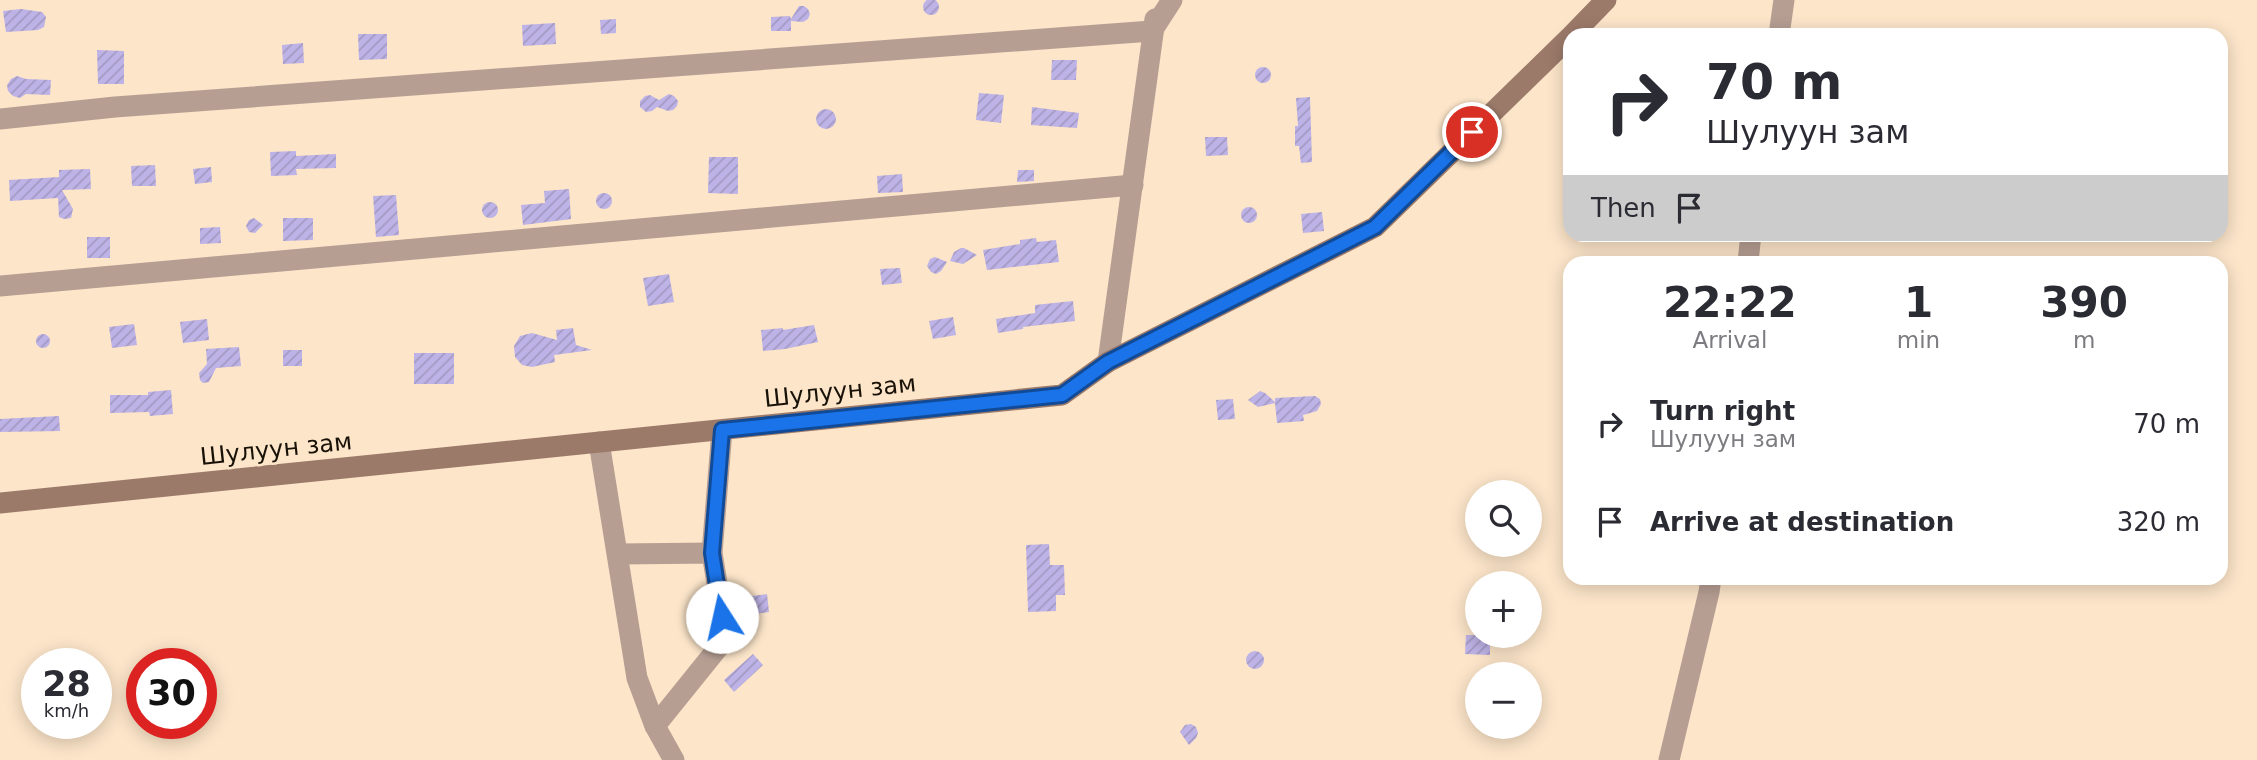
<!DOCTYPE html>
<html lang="en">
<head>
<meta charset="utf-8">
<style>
  body { margin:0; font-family:"DejaVu Sans",sans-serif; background:#f7f7f7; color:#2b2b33; height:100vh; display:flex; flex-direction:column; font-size:26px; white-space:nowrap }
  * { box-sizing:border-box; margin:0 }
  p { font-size:23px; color:#7c7c81 }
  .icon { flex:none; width:38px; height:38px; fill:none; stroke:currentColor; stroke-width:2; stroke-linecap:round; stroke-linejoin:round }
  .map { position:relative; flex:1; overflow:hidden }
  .panel { position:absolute; left:1563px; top:256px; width:665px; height:329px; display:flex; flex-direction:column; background:#fff; border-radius:21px; box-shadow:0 4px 18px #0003 }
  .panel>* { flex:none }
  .hud { position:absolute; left:1563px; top:28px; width:665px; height:214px; border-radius:21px; box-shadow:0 4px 18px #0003; background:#fff; color:#2b2b33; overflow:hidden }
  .tools { position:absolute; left:1465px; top:480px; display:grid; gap:14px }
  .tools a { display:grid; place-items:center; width:77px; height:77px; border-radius:50%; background:#fff; box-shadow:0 4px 18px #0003; font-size:35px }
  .speed { position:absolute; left:21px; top:648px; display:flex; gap:14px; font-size:35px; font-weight:700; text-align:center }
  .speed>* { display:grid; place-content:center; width:91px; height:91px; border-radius:50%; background:#fff; box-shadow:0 4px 18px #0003; line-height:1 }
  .speed small { font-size:18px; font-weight:400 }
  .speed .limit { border:10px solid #d22; background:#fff; color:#111 }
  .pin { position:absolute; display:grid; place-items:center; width:60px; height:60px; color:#fff; margin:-30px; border:4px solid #fff; border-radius:50%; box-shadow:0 2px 7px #0007 }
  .me { position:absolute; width:77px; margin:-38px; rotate:350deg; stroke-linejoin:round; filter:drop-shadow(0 0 5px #0008) }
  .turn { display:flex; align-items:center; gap:24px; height:147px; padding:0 28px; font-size:32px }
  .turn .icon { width:91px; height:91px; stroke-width:2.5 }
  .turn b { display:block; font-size:49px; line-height:60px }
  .then { display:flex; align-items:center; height:66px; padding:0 28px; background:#0003; gap:14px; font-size:26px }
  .eta { display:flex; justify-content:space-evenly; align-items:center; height:119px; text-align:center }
  .eta b { font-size:42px; font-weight:700; line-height:49px }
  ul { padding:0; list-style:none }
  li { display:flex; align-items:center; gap:21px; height:98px; padding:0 28px }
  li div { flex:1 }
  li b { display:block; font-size:26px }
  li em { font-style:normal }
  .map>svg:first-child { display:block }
  .building { fill:url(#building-hatch) }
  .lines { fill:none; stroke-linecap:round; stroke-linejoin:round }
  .street { stroke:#b69e93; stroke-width:21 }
  .secondary { stroke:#9c7a6a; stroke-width:21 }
  .route-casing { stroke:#114b97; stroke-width:18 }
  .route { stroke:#1a73e8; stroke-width:12 }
  .labels { text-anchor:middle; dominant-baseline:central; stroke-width:5; stroke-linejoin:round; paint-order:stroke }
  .street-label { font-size:24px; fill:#181107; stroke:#fce5c9 }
</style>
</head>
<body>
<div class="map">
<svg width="2257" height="760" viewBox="0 0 2257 760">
  <defs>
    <pattern id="building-hatch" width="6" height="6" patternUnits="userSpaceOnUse" patternTransform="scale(1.75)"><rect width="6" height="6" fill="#beb3e6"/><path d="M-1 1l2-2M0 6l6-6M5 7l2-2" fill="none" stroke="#a399c4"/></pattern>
  </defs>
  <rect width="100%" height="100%" fill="#fce5c9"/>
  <g class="building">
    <circle cx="931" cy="7" r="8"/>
    <polygon points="799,6 804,6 808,9 810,14 808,19 803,22 791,21 791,31 771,31 771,17 790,16 791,19"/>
    <polygon points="21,9 42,12 46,17 44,27 38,30 6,32 3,11"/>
    <polygon points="616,19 616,33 601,34 600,20"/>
    <polygon points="555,23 556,44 523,46 522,25"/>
    <polygon points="358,34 387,34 387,59 359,60"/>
    <polygon points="303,43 304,63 283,64 282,45"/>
    <polygon points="97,50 124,51 124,84 98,84"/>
    <polygon points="1052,60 1077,60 1076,80 1051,80"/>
    <circle cx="1263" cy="75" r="8"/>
    <polygon points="17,76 26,79 51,80 50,95 26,94 20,98 13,96 8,91 7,85 11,79"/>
    <polygon points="979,93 1004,95 1001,123 976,120"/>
    <polygon points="669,94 674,96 678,101 677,106 673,110 668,111 657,107 652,111 646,112 640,107 640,101 645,96 650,95 659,100"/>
    <polygon points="1310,97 1312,162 1301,163 1299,146 1295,146 1295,126 1298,126 1296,98"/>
    <polygon points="1032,107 1079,113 1077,128 1031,125"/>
    <circle cx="826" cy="119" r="10"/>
    <polygon points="1205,137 1227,137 1228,155 1206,156"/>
    <polygon points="296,151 296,156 336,154 336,168 296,169 297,175 271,176 270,152"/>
    <polygon points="709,157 738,157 738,194 708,193"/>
    <polygon points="155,165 156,186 132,186 131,166"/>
    <polygon points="211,167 212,182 195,184 193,169"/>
    <polygon points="90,169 91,189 62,190 73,209 71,218 64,219 59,217 58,198 10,201 9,180 59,177 59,170"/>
    <polygon points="1018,170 1034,170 1034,181 1017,182"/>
    <polygon points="902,174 903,192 878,193 877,176"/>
    <polygon points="569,189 571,219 523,225 521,205 545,203 544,191"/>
    <circle cx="604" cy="201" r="8"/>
    <polygon points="396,195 399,235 376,237 373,196"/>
    <circle cx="490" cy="210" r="8"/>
    <circle cx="1249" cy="215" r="8"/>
    <polygon points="1322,212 1324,231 1303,233 1301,214"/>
    <polygon points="254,218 263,225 255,233 249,232 246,226 249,220"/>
    <polygon points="283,218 313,218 313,240 283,241"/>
    <polygon points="220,227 221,243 200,244 200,228"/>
    <rect x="87" y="237" width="23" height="21"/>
    <polygon points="1036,238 1037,242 1056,240 1059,262 987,270 983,250 1020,244 1020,240"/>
    <polygon points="961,248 964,248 977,255 963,264 950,261 954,252"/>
    <polygon points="935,257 947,262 941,271 936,274 931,272 927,266 930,259"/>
    <polygon points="900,268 902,283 882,285 880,269"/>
    <polygon points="669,274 674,302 648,306 643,278"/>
    <polygon points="1073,301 1075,321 1023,327 1023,329 998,333 996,319 1035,313 1035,305"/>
    <polygon points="953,317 956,335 933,339 929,321"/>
    <polygon points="207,319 209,340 183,343 180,322"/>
    <polygon points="134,324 137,345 112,348 109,327"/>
    <polygon points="814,325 818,342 785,349 763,351 761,330 783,328 783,330"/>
    <polygon points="573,328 576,345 592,350 554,355 555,362 532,367 522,365 515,357 514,346 520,336 532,333 557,340 556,330"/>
    <circle cx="43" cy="341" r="7"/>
    <polygon points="239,347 241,366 216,368 209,382 203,383 200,380 199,373 207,364 206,349"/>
    <rect x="283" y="350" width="19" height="16"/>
    <rect x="414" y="353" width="40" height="31"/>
    <polygon points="171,390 173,414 150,416 149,412 110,413 110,395 148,395 148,392"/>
    <polygon points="1260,391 1265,393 1275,402 1275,398 1315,396 1320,399 1321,404 1317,411 1303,415 1304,421 1277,423 1275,403 1258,407 1248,400"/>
    <polygon points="1233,399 1235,419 1218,420 1216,400"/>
    <polygon points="59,416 60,431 0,432 0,419"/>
    <polygon points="1049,544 1050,565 1064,565 1065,595 1056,595 1056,611 1028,612 1026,545"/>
    <polygon points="767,594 769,612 754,614 752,596"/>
    <polygon points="1466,635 1490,635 1490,655 1465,654"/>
    <circle cx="1255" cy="660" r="9"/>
    <polygon points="753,654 763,665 734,692 724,680"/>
    <polygon points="1191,724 1196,727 1198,733 1196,738 1189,745 1180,732 1185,725"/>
  </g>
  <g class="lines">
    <g class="street">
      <polyline points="1779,35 1784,0"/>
      <polyline points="0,119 115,107 1152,31 1172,0"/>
      <polyline points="1748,262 1751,234"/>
      <polyline points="0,286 1133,185"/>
      <polyline points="1108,362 1155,19"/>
      <polyline points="599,442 637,678 655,726 674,760"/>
      <polyline points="712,553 722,430"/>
      <polyline points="618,554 712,553 726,638 655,726"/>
      <polyline points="1669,760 1709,592 1711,578"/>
    </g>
    <g class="secondary">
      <polyline points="1572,35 1606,0"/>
      <polyline points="0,503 1062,395 1108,362 1375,227 1570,37"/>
    </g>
  </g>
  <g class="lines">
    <g class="route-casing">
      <polyline id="route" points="722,617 712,553 722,430 1062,395 1108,362 1375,227 1472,132"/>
    </g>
    <use href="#route" class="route"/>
  </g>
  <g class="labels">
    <g class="street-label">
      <text transform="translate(840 391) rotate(-6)">Шулуун зам</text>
      <text transform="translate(276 449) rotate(-6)">Шулуун зам</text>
    </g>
  </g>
</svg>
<div class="tools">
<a><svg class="icon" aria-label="search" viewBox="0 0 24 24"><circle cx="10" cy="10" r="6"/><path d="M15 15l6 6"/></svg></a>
<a>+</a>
<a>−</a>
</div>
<div class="speed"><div>28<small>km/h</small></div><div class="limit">30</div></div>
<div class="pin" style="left:1472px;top:132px;background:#d93025"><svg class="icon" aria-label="arrive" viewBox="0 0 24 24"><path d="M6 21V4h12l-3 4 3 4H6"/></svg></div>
<svg class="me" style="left:722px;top:617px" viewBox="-20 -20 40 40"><circle r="19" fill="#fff"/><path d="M0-13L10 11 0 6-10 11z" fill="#1a73e8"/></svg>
<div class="hud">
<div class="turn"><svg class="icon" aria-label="right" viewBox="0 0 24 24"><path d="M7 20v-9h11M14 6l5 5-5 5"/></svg><div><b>70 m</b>Шулуун зам</div></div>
<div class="then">Then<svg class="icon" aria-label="arrive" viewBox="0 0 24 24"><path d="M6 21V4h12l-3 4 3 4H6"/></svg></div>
</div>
<section class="panel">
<div class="eta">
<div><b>22:22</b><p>Arrival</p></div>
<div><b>1</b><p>min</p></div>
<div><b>390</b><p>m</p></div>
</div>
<ul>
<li><svg class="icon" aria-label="right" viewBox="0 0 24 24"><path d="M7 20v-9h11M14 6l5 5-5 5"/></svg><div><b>Turn right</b><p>Шулуун зам</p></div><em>70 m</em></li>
<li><svg class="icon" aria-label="arrive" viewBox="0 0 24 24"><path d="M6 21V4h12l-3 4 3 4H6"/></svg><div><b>Arrive at destination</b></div><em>320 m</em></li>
</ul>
</section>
</div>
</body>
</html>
